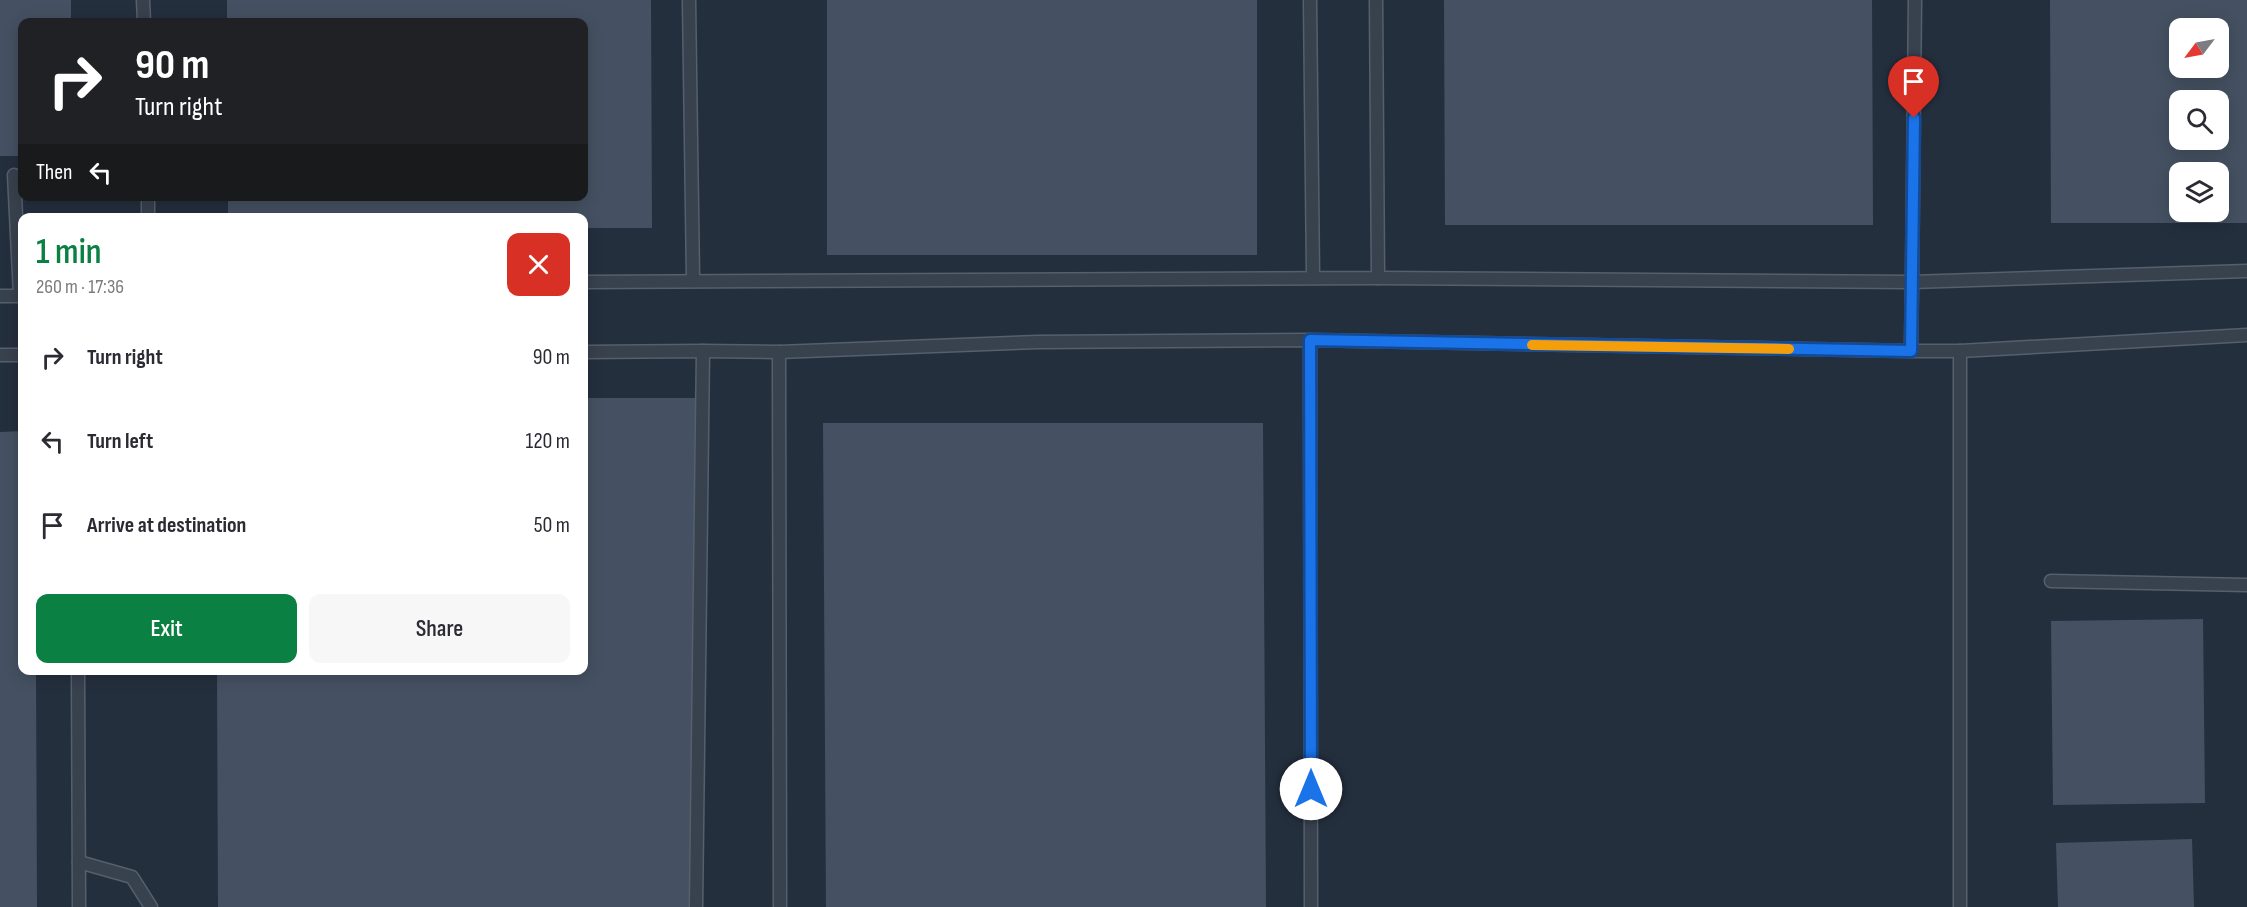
<!DOCTYPE html>
<html lang="en">
<head>
<meta charset="utf-8">
<style>
  body { margin:0; font-family:"Sofia Sans Condensed",sans-serif; background:#f7f7f7; color:#2b2b33; height:100vh; display:flex; flex-direction:column; font-size:22px; white-space:nowrap }
  * { box-sizing:border-box; margin:0 }
  p { font-size:20px; color:#7c7c81 }
  .icon { flex:none; width:33px; height:33px; fill:none; stroke:currentColor; stroke-width:2; stroke-linecap:round; stroke-linejoin:round }
  .map { position:relative; flex:1; overflow:hidden }
  .panel { position:absolute; left:18px; top:213px; width:570px; height:462px; display:flex; flex-direction:column; background:#fff; border-radius:12px; box-shadow:0 3px 15px #0003 }
  .panel>* { flex:none }
  .banner { position:absolute; left:18px; top:18px; width:570px; height:183px; border-radius:12px; box-shadow:0 3px 15px #0003; background:#202124; color:#fff; overflow:hidden }
  .needle { width:39px; rotate:238deg }
  .fabs { position:absolute; left:2169px; top:18px; display:grid; gap:12px }
  .fabs a { display:grid; place-items:center; width:60px; height:60px; border-radius:12px; background:#fff; box-shadow:0 3px 15px #0003; font-size:30px }
  .pin { position:absolute; display:grid; place-items:center; width:51px; height:51px; color:#fff; margin:-62px -26px; border-radius:50% 50% 50% 0; rotate:-45deg; box-shadow:0 0 6px #0007 }
  .pin .icon { rotate:45deg }
  .me { position:absolute; width:66px; margin:-33px; rotate:0deg; stroke-linejoin:round; filter:drop-shadow(0 0 4px #0008) }
  .turn { display:flex; align-items:center; gap:21px; height:126px; padding:0 18px; font-size:27px }
  .turn .icon { width:78px; height:78px; stroke-width:2.5 }
  .turn b { display:block; font-size:42px; line-height:51px }
  .then { display:flex; align-items:center; height:57px; padding:0 18px; background:#0003; gap:12px; font-size:22px }
  .round { display:grid; place-items:center; flex:none; width:63px; height:63px; border-radius:12px; background:#f7f7f7 }
  .overview { display:flex; align-items:center; justify-content:space-between; height:102px; padding:0 18px }
  h1 { font-size:36px; font-weight:600; line-height:45px; color:#0b8043 }
  .action { display:flex; gap:12px; margin-top:auto; padding:12px 18px }
  .action a { flex:1; height:69px; border-radius:12px; background:#0b8043; color:#fff; font-size:24px; font-weight:600; line-height:69px; text-align:center }
  .action a+a { background:#f7f7f7; color:#2b2b33 }
  ul { padding:0; list-style:none }
  li { display:flex; align-items:center; gap:18px; height:84px; padding:0 18px }
  li div { flex:1 }
  li b { display:block; font-size:22px }
  li em { font-style:normal }
  .map>svg:first-child { display:block }
  .building { fill:#455162; fill-rule:evenodd }
  .lines { fill:none; stroke-linecap:round; stroke-linejoin:round }
  .lane-casing { stroke:#565f6c; stroke-width:15 }
  .lane { stroke:#38414e; stroke-width:12 }
  .route-casing { stroke:#114b97; stroke-width:15 }
  .route { stroke:#1a73e8; stroke-width:10 }
  .slow { stroke:#f59e0b; stroke-width:10 }
</style>
</head>
<body>
<div class="map">
<svg width="2247" height="907" viewBox="0 0 2247 907">
  <rect width="100%" height="100%" fill="#242f3e"/>
  <g class="building">
    <polygon points="0,0 71,0 71,22 22,22 22,156 0,156"/>
    <polygon points="227,0 651,0 652,228 584,228 584,218 228,218 228,196 584,196 584,22 227,22"/>
    <rect x="827" y="0" width="430" height="255"/>
    <polygon points="1444,0 1872,0 1873,225 1445,225"/>
    <path d="M2050 0H2247V223H2051ZM2180 28H2218V68H2180ZM2180 100H2218V140H2180ZM2180 172H2218V212H2180Z"/>
    <polygon points="584,398 699,398 702,907 218,907 217,670 584,670"/>
    <polygon points="823,423 1263,423 1266,907 826,907"/>
    <polygon points="22,431 22,670 36,670 37,907 0,907 0,432"/>
    <polygon points="2203,619 2205,803 2053,805 2051,621"/>
    <polygon points="2192,839 2194,907 2058,907 2056,843"/>
  </g>
  <g class="lines">
    <g class="lane-casing">
      <g id="lane">
        <polyline points="143,0 144,22"/>
        <polyline points="689,0 693,280"/>
        <polyline points="1310,0 1313,277"/>
        <polyline points="1915,0 1912,282 2247,271"/>
        <polyline points="14,175 20,296"/>
        <polyline points="148,196 148,218"/>
        <polyline points="584,282 1378,278 1376,0"/>
        <polyline points="0,296 22,296"/>
        <polyline points="1310,340 1311,907"/>
        <polyline points="703,351 779,352 1038,342 1310,340 1911,351 1912,282 1378,278"/>
        <polyline points="1911,351 1960,351 1960,907"/>
        <polyline points="1960,351 2247,335"/>
        <polyline points="584,352 703,351 696,907"/>
        <polyline points="779,352 780,907"/>
        <polyline points="0,355 22,355"/>
        <polyline points="2051,581 2247,585"/>
        <polyline points="78,670 79,907"/>
        <polyline points="79,862 132,877 151,907"/>
      </g>
    </g>
    <use href="#lane" class="lane"/>
  </g>
  <g class="lines">
    <g class="route-casing">
      <polyline id="route" points="1311,789 1310,340 1911,351 1914,118"/>
    </g>
    <use href="#route" class="route"/>
    <polyline class="slow" points="1532,345 1789,349"/>
  </g>
</svg>
<div class="fabs">
<a><svg class="needle" viewBox="-14 -14 28 28"><path d="M0-13l5 13h-10z" fill="#e53935"/><path d="M0 13l5-13h-10z" fill="#7c7c81"/></svg></a>
<a><svg class="icon" aria-label="search" viewBox="0 0 24 24"><circle cx="10" cy="10" r="6"/><path d="M15 15l6 6"/></svg></a>
<a><svg class="icon" aria-label="layers" viewBox="0 0 24 24"><path d="M12 4l9 5-9 5-9-5zM3 14l9 5 9-5"/></svg></a>
</div>
<div class="pin" style="left:1914px;top:118px;background:#d93025"><svg class="icon" aria-label="arrive" viewBox="0 0 24 24"><path d="M6 21V4h12l-3 4 3 4H6"/></svg></div>
<svg class="me" style="left:1311px;top:789px" viewBox="-20 -20 40 40"><circle r="19" fill="#fff"/><path d="M0-13L10 11 0 6-10 11z" fill="#1a73e8"/></svg>
<div class="banner">
<div class="turn"><svg class="icon" aria-label="right" viewBox="0 0 24 24"><path d="M7 20v-9h11M14 6l5 5-5 5"/></svg><div><b>90 m</b>Turn right</div></div>
<div class="then">Then<svg class="icon" aria-label="left" viewBox="0 0 24 24"><path d="M17 20v-9H6M10 6l-5 5 5 5"/></svg></div>
</div>
<section class="panel">
<div class="overview"><div><h1>1 min</h1><p>260 m · 17:36</p></div><a class="round" style="background:#d93025;color:#fff"><svg class="icon" aria-label="close" viewBox="0 0 24 24"><path d="M6 6l12 12M18 6L6 18"/></svg></a></div>
<ul>
<li><svg class="icon" aria-label="right" viewBox="0 0 24 24"><path d="M7 20v-9h11M14 6l5 5-5 5"/></svg><div><b>Turn right</b></div><em>90 m</em></li>
<li><svg class="icon" aria-label="left" viewBox="0 0 24 24"><path d="M17 20v-9H6M10 6l-5 5 5 5"/></svg><div><b>Turn left</b></div><em>120 m</em></li>
<li><svg class="icon" aria-label="arrive" viewBox="0 0 24 24"><path d="M6 21V4h12l-3 4 3 4H6"/></svg><div><b>Arrive at destination</b></div><em>50 m</em></li>
</ul>
<div class="action"><a>Exit</a><a>Share</a></div>
</section>
</div>
</body>
</html>
